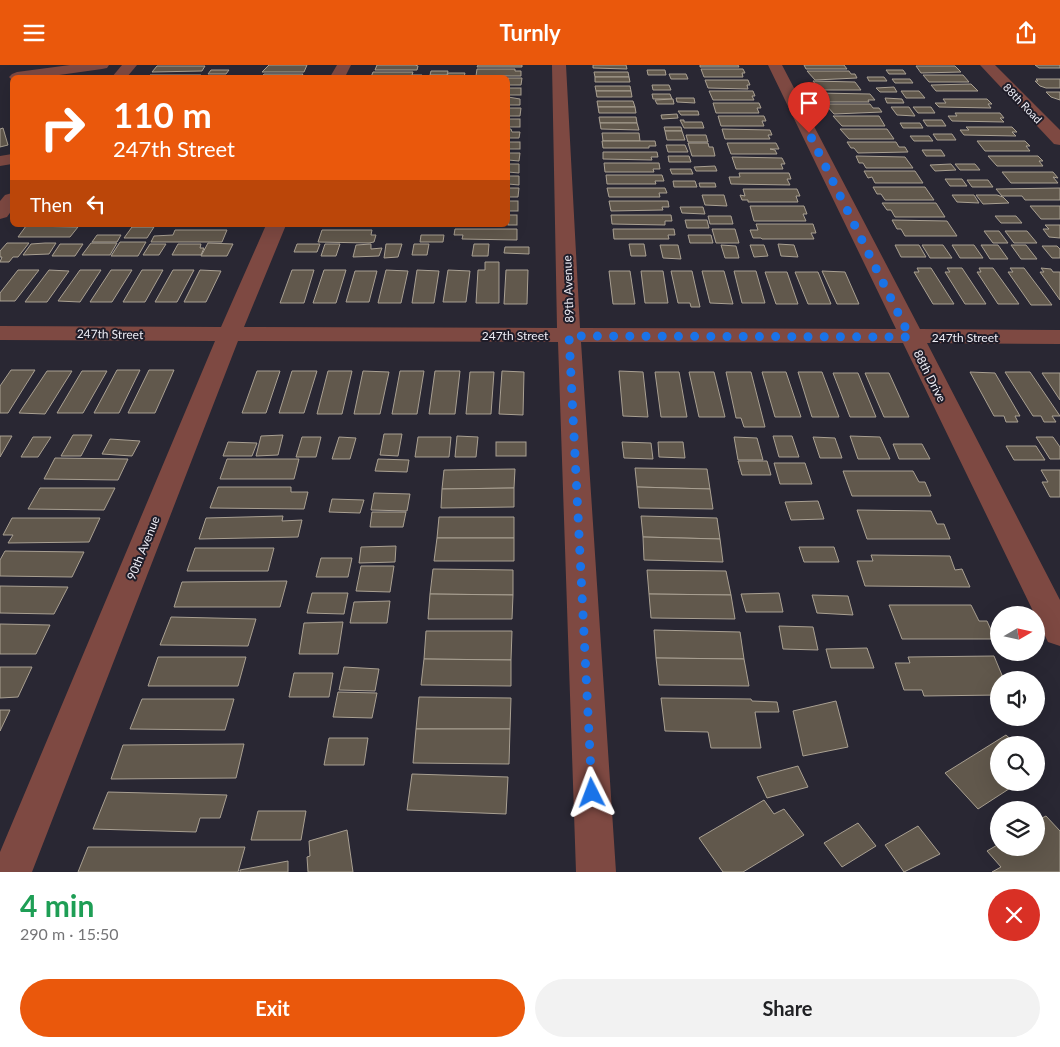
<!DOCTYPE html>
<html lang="en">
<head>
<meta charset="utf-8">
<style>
  body { margin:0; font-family:Lato,sans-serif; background:#f2f2f2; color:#202124; height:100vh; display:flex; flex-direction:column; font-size:19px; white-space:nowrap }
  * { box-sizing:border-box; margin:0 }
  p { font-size:16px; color:#757577 }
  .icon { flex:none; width:28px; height:28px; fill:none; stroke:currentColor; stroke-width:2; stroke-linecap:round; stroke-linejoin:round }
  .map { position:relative; height:807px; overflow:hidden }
  .side { display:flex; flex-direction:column; background:#fff; flex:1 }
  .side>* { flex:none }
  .top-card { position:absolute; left:10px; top:10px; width:500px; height:152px; border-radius:8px; box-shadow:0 5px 20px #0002; background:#ea580c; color:#fff; overflow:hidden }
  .needle { width:32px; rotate:81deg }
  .controls { position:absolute; left:990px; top:541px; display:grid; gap:10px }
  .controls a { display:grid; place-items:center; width:55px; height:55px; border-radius:50%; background:#fff; box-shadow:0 5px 20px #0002; font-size:25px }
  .pin { position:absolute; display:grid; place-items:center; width:42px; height:42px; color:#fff; margin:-51px -21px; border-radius:50% 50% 50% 0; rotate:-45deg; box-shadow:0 0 5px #0007 }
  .pin .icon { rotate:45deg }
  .me { position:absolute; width:55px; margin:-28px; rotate:357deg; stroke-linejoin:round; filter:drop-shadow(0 0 4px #0008) }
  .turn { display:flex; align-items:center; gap:18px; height:105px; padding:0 20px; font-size:22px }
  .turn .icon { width:65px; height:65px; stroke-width:2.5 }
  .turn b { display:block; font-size:35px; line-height:42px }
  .then { display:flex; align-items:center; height:48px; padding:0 20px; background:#0003; gap:10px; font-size:19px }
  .round { display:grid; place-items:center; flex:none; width:52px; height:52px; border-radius:26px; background:#f2f2f2 }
  .summary { display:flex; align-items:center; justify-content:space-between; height:85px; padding:0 20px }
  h1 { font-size:30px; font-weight:700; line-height:38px; color:#1e9e55 }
  .action { display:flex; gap:10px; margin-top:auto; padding:10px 20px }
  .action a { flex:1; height:58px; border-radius:30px; background:#ea580c; color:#fff; font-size:20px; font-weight:700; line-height:58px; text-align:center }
  .action a+a { background:#f2f2f2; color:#202124 }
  header { display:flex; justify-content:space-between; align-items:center; height:65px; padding:0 20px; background:#ea580c; color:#fff; font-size:22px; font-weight:700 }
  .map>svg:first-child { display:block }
  .building { fill:#61584c; stroke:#a9a092 }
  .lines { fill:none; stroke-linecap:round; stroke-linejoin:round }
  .minor { fill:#7e4942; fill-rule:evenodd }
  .route { stroke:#1a73e8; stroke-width:9; stroke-dasharray:0 16.2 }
  .labels { text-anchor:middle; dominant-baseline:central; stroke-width:4; stroke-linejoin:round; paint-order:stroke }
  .far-street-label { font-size:11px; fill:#efeef6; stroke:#1f1d29 }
  .street-label { font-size:12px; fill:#efeef6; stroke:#1f1d29 }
</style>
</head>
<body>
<header><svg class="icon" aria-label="menu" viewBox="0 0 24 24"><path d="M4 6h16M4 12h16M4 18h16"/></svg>Turnly<svg class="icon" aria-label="share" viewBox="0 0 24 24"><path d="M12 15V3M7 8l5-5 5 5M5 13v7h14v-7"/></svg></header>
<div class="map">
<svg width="1060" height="807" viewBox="0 0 1060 807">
  <rect width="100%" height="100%" fill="#292733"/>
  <g class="building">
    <polygon points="269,0 307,0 304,7 262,7"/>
    <polygon points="377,0 415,0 418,1 417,5 375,5"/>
    <polygon points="478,0 522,0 522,2 477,2"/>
    <polygon points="593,0 626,0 627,4 593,3"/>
    <polygon points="700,0 738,0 739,2 700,2"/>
    <polygon points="804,0 844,0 847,4 806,4"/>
    <polygon points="1035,0 1060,0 1060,3 1039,3"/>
    <polygon points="157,1 205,1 202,6 152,7"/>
    <polygon points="916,1 955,1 961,7 921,8"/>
    <polygon points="477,4 515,4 515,6 521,6 521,11 476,11"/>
    <polygon points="701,4 743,4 745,8 742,8 743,12 704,12"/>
    <polygon points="211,5 229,5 226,9 208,9"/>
    <polygon points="647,5 665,5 666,10 648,10"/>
    <polygon points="886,5 903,5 906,9 889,9"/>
    <polygon points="431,6 448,6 447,10 430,10"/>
    <polygon points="807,6 849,6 851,9 855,9 857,13 815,15"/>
    <polygon points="373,7 413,7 412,10 422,10 422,12 371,12"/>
    <polygon points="594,7 628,7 629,12 595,12"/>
    <polygon points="448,8 465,8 464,12 447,12"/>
    <polygon points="264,9 303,9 301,12 259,12 262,12"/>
    <polygon points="669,9 686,9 688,14 671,14"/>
    <polygon points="150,10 201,10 200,12 148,12"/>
    <polygon points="923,10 963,10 969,17 929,17"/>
    <polygon points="595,12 629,12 630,17 595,17"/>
    <polygon points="867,12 884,12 887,16 869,16"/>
    <polygon points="508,13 522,13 521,20 508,20"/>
    <polygon points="892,14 910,14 913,18 895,18"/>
    <polygon points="1036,14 1060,14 1060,23 1046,23 1040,21 1035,16 1038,16"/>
    <polygon points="705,15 748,15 750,20 747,20 748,24 708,23"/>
    <polygon points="813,16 855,17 861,25 820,25"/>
    <polygon points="971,19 978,26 936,26 931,20"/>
    <polygon points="652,20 669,20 671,25 653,25"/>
    <polygon points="595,21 630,21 631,26 596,26"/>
    <polygon points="894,22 897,27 880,27 876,23"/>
    <rect x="508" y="23" width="13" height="7"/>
    <polygon points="596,26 631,26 632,32 597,32"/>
    <polygon points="709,26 753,26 755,31 752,31 754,35 713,35"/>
    <polygon points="901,26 919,26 925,33 906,33"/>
    <polygon points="1046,27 1060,27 1060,35 1051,32"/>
    <polygon points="819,28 870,29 875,35 868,35 869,37 828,37"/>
    <polygon points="652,29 670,29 672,34 653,34"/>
    <polygon points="508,32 520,34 520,40 508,40"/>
    <polygon points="676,33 694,33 695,38 677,37"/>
    <polygon points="885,33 902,34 904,38 887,38"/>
    <polygon points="673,34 674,39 657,39 655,35"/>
    <polygon points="943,34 987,34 992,39 988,39 991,43 939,42 935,38 946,38"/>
    <polygon points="597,36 633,36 635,42 598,42"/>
    <polygon points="713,38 759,38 761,43 757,43 759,48 716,48"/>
    <polygon points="825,39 870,39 873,43 879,43 882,47 834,49"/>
    <polygon points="598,42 635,42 636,48 599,48"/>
    <polygon points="891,42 909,42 915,51 897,50"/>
    <polygon points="913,42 931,42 935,48 918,48"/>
    <polygon points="508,43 521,43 520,51 508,51"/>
    <polygon points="678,46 698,46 699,50 681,50"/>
    <polygon points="955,48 1000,48 1004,53 1000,53 1004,57 952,56 948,51 957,51"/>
    <polygon points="677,49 678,53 662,54 661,50"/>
    <polygon points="718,51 764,51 766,56 762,56 764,61 721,61"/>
    <polygon points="833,51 879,51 885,61 842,61"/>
    <polygon points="599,52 636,52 637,58 600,58"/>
    <rect x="508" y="54" width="12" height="8"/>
    <polygon points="680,55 684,55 684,57 702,57 704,63 684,63"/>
    <polygon points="923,55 942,55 946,61 927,61"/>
    <polygon points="600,58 637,58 639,65 601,64"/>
    <polygon points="900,58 920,58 923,63 903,63"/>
    <polygon points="664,62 681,62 682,66 665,66"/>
    <polygon points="966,62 1012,62 1017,67 1012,67 1016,71 964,70 960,65 969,65"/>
    <polygon points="3,63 8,80 0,82 0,64"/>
    <polygon points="508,64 511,64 512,67 520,67 519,73 508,73"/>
    <polygon points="722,64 770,65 772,70 768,70 770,74 725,74"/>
    <polygon points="840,64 887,64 894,74 849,74"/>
    <polygon points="665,66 682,66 685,75 667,75"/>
    <polygon points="602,68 639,68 640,76 603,76"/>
    <polygon points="933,69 952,69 956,75 937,75"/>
    <polygon points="686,70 706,70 708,77 688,77"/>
    <polygon points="910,71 929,71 933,76 914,76"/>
    <polygon points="602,76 655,76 656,81 649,81 649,83 603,83"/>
    <polygon points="977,76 1025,76 1030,81 1026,81 1030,86 985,86"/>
    <rect x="508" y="77" width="12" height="7"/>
    <polygon points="847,77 896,77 899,82 905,82 908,87 858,88 854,83 851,83"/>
    <polygon points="688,78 708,78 709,82 713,82 715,91 692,91"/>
    <polygon points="727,78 776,78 779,84 770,84 775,85 777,89 731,89"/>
    <polygon points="666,80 685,80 688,87 668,87"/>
    <polygon points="922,85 941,85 945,91 926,91"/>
    <polygon points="603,87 657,87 658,92 651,92 652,95 603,94"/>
    <polygon points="508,88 520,88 519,96 508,95"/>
    <polygon points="668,91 689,91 691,97 669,97"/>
    <polygon points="856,91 905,92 913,103 866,103 863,98 859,98"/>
    <polygon points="988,91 1038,91 1043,96 1039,96 1043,101 997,101"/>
    <polygon points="732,92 782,93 785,99 781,99 783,104 736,104"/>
    <polygon points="604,98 659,98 660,104 653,104 654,107 605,107"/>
    <polygon points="508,99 519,99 519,108 508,107"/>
    <polygon points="951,99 956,105 935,106 930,100"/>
    <polygon points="955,99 975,99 980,105 960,105"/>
    <polygon points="715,101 717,106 696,106 694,102"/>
    <polygon points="670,104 691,104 693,109 672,109"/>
    <polygon points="864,106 915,106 923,118 875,118 872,112 868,113"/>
    <polygon points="1002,107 1053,107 1058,113 1053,112 1058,118 1011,118"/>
    <polygon points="739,108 789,108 791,114 787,114 790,120 731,119 729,112 740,112"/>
    <polygon points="606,110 662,110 664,116 655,116 656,119 607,119"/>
    <polygon points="508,111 519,111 519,120 508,119"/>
    <polygon points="945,114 962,114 967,121 950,121"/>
    <polygon points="967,115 988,115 993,122 972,122"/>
    <polygon points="673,116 695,116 697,122 674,122"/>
    <polygon points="699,118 715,118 716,122 700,122"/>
    <polygon points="873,122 925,122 934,135 885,135 881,129 877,129"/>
    <polygon points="508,123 519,123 518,132 508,132"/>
    <polygon points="607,123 665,123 667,128 659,128 660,132 609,132"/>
    <polygon points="1060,123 1060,135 1025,135 1022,131 1002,131 996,124"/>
    <polygon points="743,124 797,124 800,131 796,131 798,137 748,137 748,135 742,135 740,130 745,131"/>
    <polygon points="702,130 724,130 727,141 705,140"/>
    <polygon points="952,130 974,130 979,138 957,137"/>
    <polygon points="976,130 997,130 1003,132 1009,138 983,139"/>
    <rect x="508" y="136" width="10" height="10"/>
    <polygon points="609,136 668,136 669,142 662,142 663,145 611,146"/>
    <polygon points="882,138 936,138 945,152 895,152 891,145 887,145"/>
    <polygon points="750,141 804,141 807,149 803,149 806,156 754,156"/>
    <polygon points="1030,141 1060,141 1060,154 1041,154"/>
    <polygon points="680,142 703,142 705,149 682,148"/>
    <rect x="508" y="150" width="9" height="10"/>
    <polygon points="611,150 671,150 672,156 665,156 665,160 612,159"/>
    <polygon points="708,151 731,151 733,159 710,159"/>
    <polygon points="995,151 1016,151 1022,158 1001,158"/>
    <polygon points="685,155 707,155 709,163 687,163"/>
    <polygon points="892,155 947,156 957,171 905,171 901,164 897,164"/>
    <polygon points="756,159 813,159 816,168 811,168 814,174 762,174 761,173 753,173 750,165 758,165"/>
    <polygon points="159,160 230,160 229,161"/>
    <polygon points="1045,160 1060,160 1060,173 1049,172 1043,164 1049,164"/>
    <polygon points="26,161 78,162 70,172 18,172"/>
    <polygon points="132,162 154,162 147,173 124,173"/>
    <polygon points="455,164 517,164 517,175 462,174 463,170 454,170"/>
    <polygon points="613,164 674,164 675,170 668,170 669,174 614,174"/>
    <polygon points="712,164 735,164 739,178 716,178"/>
    <polygon points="175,165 227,165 222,177 151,177 154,171 173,170"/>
    <polygon points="322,165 372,165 371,170 376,170 374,177 369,178 318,177"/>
    <polygon points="984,166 999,166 1008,178 993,178"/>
    <polygon points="1005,166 1027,166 1037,178 1014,178"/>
    <polygon points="97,170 121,170 117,177 92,177"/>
    <polygon points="421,170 444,170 443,177 420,177"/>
    <polygon points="688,170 711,170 713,178 690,178"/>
    <polygon points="120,177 146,177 138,191 111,191"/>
    <polygon points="7,178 29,178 18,192 13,192 9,197 0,197 2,192 0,192 0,186"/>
    <polygon points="45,178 56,178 49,189 23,190 31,179"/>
    <polygon points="91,178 117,178 110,190 82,190"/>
    <polygon points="208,178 233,179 227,191 201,191"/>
    <polygon points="60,179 83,179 75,191 52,191"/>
    <polygon points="150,179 166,179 159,190 143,190"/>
    <polygon points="178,179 201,179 200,183 204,183 201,190 172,190"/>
    <polygon points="297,179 320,179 317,187 294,187"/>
    <polygon points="325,179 340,179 336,191 321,191"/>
    <polygon points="371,179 371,184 382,183 379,191 353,192 356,180"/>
    <polygon points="386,179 402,179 398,192 384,193"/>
    <polygon points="414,179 429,179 427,190 412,190"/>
    <polygon points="474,179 489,179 488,191 472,191"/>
    <polygon points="629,179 644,179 646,191 631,191"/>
    <polygon points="778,179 794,180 798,192 781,191"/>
    <polygon points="660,180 678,180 681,194 663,193"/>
    <polygon points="721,180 736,181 739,193 725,193"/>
    <polygon points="750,180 764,180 768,191 754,192"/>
    <polygon points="895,180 919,180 926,192 901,192"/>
    <polygon points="922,180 943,180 952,193 930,193"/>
    <polygon points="952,180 974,180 983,193 960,193"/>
    <polygon points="981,180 998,180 1008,194 990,194"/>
    <polygon points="1011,180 1026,180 1037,194 1021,194"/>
    <polygon points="1042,181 1057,181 1060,184 1060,193 1052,193"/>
    <polygon points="505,182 529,182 529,189 504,188"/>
    <polygon points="485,197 499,197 499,238 476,238 478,205 485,205"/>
    <polygon points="917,203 931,203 954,239 933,239 914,207 919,207"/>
    <polygon points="947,203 962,203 986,239 965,239 945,207 950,207"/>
    <polygon points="979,203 993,203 1019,239 998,239 977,207 981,207"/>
    <polygon points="1010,203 1024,203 1052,240 1031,240 1008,207 1013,207"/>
    <polygon points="1041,203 1051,204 1053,207 1060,207 1060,235 1040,207 1044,207"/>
    <polygon points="18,205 39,205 15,236 0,236 0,228"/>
    <polygon points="49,205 69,206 47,237 25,237"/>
    <polygon points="80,205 101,205 80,237 58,236"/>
    <polygon points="111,205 132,205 112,237 90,237"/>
    <polygon points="142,205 163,205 145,237 123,237"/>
    <polygon points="173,205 194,205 177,237 155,237"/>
    <polygon points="200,205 221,206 206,237 184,237"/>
    <polygon points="292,205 314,205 304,238 280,238"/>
    <polygon points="324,205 346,205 336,238 313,238"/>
    <polygon points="386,205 408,206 401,238 378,238"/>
    <polygon points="417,205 439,206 434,238 412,238"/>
    <polygon points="448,205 470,206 466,237 443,237"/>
    <polygon points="506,205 528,205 527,239 504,239"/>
    <polygon points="355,206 377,206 369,237 346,237"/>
    <polygon points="609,206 630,206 635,239 613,239"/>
    <polygon points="641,206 663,206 668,238 645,238"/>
    <polygon points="671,206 692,206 700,242 691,242 690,238 678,238"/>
    <polygon points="702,206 724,206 733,239 710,238"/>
    <polygon points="734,206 756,206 765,238 742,238"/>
    <polygon points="822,206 845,207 859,239 837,239"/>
    <polygon points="765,207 787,207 798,239 776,239"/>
    <polygon points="795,207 818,207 831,239 808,239"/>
    <polygon points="11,305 35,305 8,348 0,348 0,321"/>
    <polygon points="117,305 140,305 119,348 94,348"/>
    <polygon points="149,305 174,305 155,348 128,348"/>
    <polygon points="47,306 72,306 45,349 19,348"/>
    <polygon points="82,306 107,306 83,348 57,348"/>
    <polygon points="257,306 280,306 266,348 242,348"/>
    <polygon points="292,306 317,306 304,348 279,348"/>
    <polygon points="328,306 352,306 342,349 317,349"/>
    <polygon points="363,306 389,307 380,349 354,349"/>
    <polygon points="400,306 424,306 417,349 392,349"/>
    <polygon points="435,306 460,306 455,349 429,349"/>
    <polygon points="502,306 524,307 523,350 499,349"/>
    <polygon points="619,306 643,307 648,352 623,351"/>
    <polygon points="470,307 494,307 491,349 466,349"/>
    <polygon points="655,307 679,307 687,352 661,352"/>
    <polygon points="689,307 714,307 725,352 699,352"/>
    <polygon points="726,307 751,307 765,362 744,362 741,353 736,353"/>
    <polygon points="762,307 786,307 801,352 775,352"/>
    <polygon points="798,307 822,307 839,352 812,352"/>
    <polygon points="970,307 995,308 1020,351 1015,351 1018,357 1006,357 1004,351 994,351"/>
    <polygon points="1005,307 1030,307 1060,351 1052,351 1056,357 1044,357 1041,351 1033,351"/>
    <polygon points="833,308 858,308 876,352 850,352"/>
    <polygon points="865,308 889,308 909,352 884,352"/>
    <polygon points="1042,308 1060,308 1060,335"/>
    <polygon points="384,369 402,369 398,391 380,390"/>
    <polygon points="73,370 92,370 81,391 61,391"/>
    <polygon points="283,370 278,390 256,391 261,371"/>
    <polygon points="0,371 12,371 0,392"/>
    <polygon points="457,371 478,372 476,392 455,392"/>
    <polygon points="773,371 792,371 799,392 779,392"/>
    <polygon points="850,371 880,372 890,394 858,394"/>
    <polygon points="33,372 51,372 38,392 21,392"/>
    <polygon points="302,372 321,372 316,392 296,392"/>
    <polygon points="339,372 356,373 350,394 332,394"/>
    <polygon points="418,372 451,372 449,392 415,392"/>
    <polygon points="734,372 757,373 763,395 738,395"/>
    <polygon points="813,372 835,373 842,393 820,393"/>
    <polygon points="1036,372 1053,372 1060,382 1060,394 1050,394"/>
    <polygon points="110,374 140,376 132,391 102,389"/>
    <polygon points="228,377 257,378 252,391 223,391"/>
    <rect x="496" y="377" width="30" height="14"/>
    <polygon points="622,377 651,378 653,394 624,393"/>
    <polygon points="658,377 683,377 685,393 659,392"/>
    <polygon points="893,379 922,379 930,394 899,394"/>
    <polygon points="1006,381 1036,381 1045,395 1014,395"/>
    <polygon points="55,393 128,394 118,415 44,414"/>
    <polygon points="227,394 299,394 294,414 220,414"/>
    <polygon points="378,394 409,395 407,407 375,406"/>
    <polygon points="738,396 767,396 771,410 742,410"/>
    <polygon points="774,398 805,398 812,419 780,419"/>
    <polygon points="635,403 707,404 710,424 637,422"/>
    <polygon points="515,404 514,423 442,424 444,405"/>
    <polygon points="1041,405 1060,405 1060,432 1050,432 1042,417 1048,417"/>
    <polygon points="843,406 913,406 919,417 925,417 931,431 852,431"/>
    <polygon points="218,422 291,422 291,427 308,427 304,444 210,443"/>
    <polygon points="637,422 710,424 713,444 639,443"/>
    <polygon points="40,423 115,423 104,445 28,444"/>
    <polygon points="514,423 514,442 441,443 442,424"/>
    <polygon points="374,428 410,429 407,446 371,445"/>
    <polygon points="332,434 364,435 360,448 329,447"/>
    <polygon points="818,436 824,454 791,455 785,437"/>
    <polygon points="857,445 931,446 937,459 944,459 950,474 867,474"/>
    <polygon points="372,447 406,447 403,462 370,462"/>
    <polygon points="283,451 282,456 302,455 298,472 199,474 206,453"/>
    <polygon points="641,451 717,453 720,474 643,472"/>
    <polygon points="439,452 514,452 514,473 437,473"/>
    <polygon points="12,453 100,453 89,477 8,478 13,470 3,470"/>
    <polygon points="643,472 720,474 723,497 644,495"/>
    <polygon points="437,473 514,473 514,496 434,496"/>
    <polygon points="396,481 395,497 359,498 361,482"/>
    <polygon points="799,482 834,482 839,497 804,497"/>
    <polygon points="195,483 274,483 268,506 187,506"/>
    <polygon points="5,486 84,487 72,512 0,511 0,495"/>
    <polygon points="871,490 950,491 955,505 962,504 970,522 865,521 857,496 873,496"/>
    <polygon points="321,493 352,493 348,512 316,512"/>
    <polygon points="361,501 394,501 390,527 356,526"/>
    <polygon points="433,504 513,505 513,530 430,529"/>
    <polygon points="647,505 726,506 731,530 649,529"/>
    <polygon points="287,516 280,542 174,542 182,517"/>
    <polygon points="0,521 68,522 54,549 0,548"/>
    <polygon points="312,528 348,528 344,549 307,548"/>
    <polygon points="779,528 783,547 746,547 741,529"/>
    <polygon points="430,529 513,530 512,554 428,554"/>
    <polygon points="649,529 731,530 735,554 651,553"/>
    <polygon points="812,530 848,531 853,550 817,548"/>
    <polygon points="390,536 387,558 350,558 354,537"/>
    <polygon points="889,540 971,540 979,556 987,556 995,574 902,574"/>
    <polygon points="171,552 256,554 248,581 160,580"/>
    <polygon points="343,557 338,589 299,589 304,558"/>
    <polygon points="0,559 50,560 36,589 0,589"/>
    <polygon points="779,561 813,562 818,585 783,584"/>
    <polygon points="654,565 740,567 744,594 656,593"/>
    <polygon points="426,566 512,566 511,595 424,594"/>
    <polygon points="867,583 874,603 831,603 826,584"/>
    <polygon points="994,591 1004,615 999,615 999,630 924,631 922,625 904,625 895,598 910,598 908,592"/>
    <polygon points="158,592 246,592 238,621 148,621"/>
    <polygon points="656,593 744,594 749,621 659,620"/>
    <polygon points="424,594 511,595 511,621 421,620"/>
    <polygon points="0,602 32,602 18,632 0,633"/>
    <polygon points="344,602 379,604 375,626 339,625"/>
    <polygon points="294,608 333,608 329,632 289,632"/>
    <polygon points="338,627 377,628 372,653 333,652"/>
    <polygon points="419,632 511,633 510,664 416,664"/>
    <polygon points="661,633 751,634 752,636 777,637 779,647 755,647 761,683 711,683 708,667 665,666"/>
    <polygon points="142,634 234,634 225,665 130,664"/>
    <polygon points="836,636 848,682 803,691 793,646"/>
    <polygon points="0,645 10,645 0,666"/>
    <polygon points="416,664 510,664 509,699 413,698"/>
    <polygon points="1006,670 1017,680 999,680 999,718 1018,718 978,744 945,708"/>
    <polygon points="329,673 368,673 364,700 324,700"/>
    <polygon points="244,679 236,713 111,714 123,680"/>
    <polygon points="798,701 808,722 767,733 757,712"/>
    <polygon points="412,709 508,712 506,749 407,745"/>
    <polygon points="108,727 227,730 220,753 200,753 196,767 93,764"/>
    <polygon points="764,735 774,749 784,744 804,770 743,807 723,807 699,773"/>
    <polygon points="258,746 306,746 301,775 251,775"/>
    <polygon points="1046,751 1060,766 1060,807 992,807 1001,802 987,786 999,779 999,782 1036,782 1036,756"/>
    <polygon points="858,758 876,781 842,802 824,778"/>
    <polygon points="918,761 940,789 904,807 885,780"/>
    <polygon points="347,765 353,807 308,807 307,792 310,791 309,776"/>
    <polygon points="88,782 245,782 238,807 78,807"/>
    <polygon points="288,796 288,807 240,807 240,805"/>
  </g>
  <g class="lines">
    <g class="minor">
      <polygon points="70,0 109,0 107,3 102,4 45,12 12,12 12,15 9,12 12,9 17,7"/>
      <polygon points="122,0 137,0 127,12 112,12"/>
      <polygon points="337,0 351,0 345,12 330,12"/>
      <polygon points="552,0 566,0 580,263 896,264 768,0 782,0 920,264 1060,265 1060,279 927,278 1060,535 1060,581 1048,577 903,278 581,277 616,807 576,807 558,277 238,276 32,807 0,807 0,787 215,276 0,275 0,261 221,262 266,160 286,160 244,262 557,263"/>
      <polygon points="980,0 995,0 1060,65 1060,80 1054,79"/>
      <polygon points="12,89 12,99 0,101 0,91"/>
      <polygon points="12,128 12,145 7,152 0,154 0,136 5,130"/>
    </g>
  </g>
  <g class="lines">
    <polyline class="route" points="592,728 569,271 910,272 809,68"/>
  </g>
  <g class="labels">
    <g class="far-street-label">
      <text transform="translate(1023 38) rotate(46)">88th Road</text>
    </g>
    <g class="street-label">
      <text transform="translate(568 224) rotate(-92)">89th Avenue</text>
      <text transform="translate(110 269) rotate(1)">247th Street</text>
      <text x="515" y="270">247th Street</text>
      <text x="965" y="272">247th Street</text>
      <text transform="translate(930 311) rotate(63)">88th Drive</text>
      <text transform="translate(143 483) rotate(-68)">90th Avenue</text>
    </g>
  </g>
</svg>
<div class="controls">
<a><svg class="needle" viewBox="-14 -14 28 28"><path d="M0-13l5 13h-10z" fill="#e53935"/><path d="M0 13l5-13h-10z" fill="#757577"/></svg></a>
<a><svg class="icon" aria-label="sound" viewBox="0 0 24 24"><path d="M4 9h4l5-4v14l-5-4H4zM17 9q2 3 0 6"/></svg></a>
<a><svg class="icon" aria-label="search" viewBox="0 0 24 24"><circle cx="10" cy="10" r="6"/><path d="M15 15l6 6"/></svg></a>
<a><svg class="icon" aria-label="layers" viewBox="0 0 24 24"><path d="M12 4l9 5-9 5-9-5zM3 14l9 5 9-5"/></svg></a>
</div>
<div class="pin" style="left:809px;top:68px;background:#d93025"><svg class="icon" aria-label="arrive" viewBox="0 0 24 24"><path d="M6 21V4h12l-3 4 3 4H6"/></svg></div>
<svg class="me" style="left:592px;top:728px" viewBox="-20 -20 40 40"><path d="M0-17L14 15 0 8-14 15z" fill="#1a73e8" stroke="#fff" stroke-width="4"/></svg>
<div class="top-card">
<div class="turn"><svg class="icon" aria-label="right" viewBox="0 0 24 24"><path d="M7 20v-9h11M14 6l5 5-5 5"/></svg><div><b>110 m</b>247th Street</div></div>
<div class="then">Then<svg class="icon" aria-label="left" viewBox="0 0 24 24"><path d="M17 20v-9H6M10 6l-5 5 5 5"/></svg></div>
</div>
</div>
<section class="side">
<div class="summary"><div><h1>4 min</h1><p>290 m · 15:50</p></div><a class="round" style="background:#d93025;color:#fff"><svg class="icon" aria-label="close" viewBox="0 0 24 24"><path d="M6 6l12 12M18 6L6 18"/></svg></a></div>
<div class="action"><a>Exit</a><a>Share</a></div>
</section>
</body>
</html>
